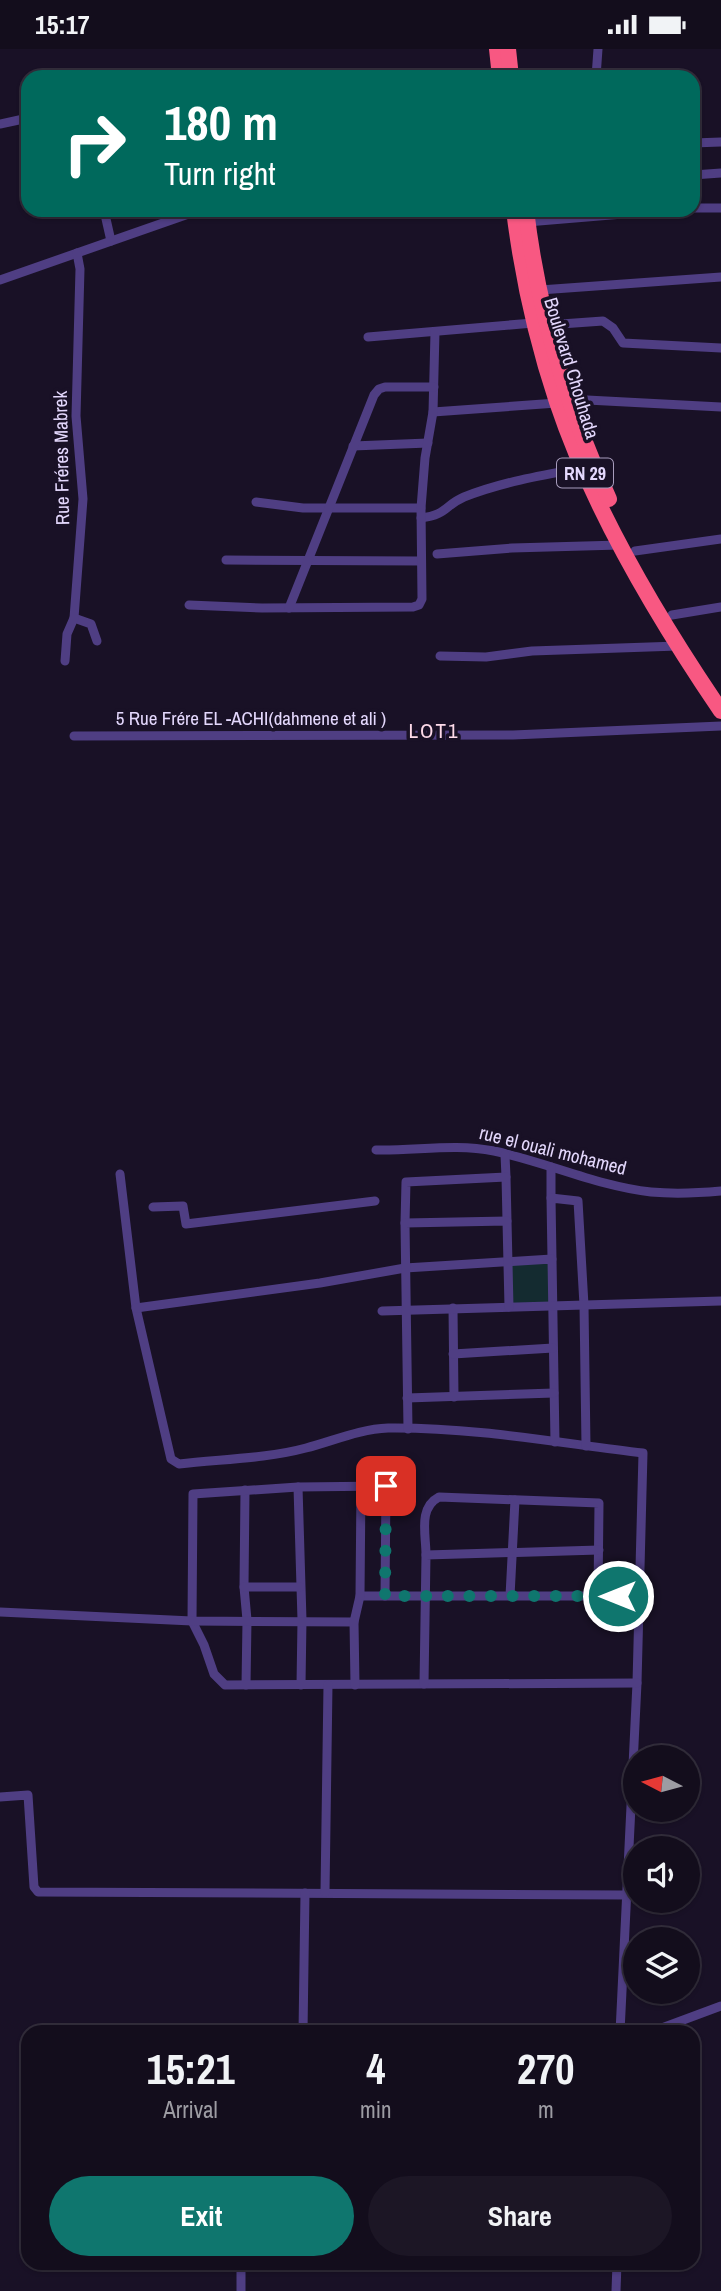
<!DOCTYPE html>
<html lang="en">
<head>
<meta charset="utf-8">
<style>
  body { margin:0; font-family:"Archivo Narrow",sans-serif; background:#1c1625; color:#f1f3f6; height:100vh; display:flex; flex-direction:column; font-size:26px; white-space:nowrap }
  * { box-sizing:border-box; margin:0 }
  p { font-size:23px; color:#9d9ca3 }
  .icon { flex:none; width:38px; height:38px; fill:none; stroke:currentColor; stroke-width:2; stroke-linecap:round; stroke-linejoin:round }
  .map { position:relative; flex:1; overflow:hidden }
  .panel { position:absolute; left:21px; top:1976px; width:679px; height:245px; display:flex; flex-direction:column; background:#130d1c; border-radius:21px; box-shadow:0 2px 5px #0004,0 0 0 2px #322d3b }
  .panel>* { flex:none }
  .top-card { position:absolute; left:21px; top:21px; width:679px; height:147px; border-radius:21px; box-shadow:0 2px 5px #0004,0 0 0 2px #322d3b; background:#00695c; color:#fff; overflow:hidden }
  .needle { width:46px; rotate:276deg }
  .controls { position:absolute; left:623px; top:1696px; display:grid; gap:14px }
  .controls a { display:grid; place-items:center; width:77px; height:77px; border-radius:50%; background:#130d1c; box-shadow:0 2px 5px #0004,0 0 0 2px #322d3b; font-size:35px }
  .pin { position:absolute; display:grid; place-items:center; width:60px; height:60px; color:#fff; margin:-30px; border-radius:14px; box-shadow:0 4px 10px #0006 }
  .me { position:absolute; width:77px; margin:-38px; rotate:270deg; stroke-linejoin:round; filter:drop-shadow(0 0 5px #0008) }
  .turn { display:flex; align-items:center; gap:24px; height:147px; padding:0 28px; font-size:32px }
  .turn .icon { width:91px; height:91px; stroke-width:2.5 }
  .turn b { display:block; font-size:49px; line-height:60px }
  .eta { display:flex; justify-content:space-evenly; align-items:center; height:119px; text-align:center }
  .eta b { font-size:42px; font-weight:700; line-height:49px }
  .action { display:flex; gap:14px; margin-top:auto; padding:14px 28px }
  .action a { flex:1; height:80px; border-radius:42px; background:#0f766e; color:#fff; font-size:28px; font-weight:700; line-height:80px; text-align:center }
  .action a+a { background:#1c1625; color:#f1f3f6 }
  .status { display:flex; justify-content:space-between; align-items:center; height:49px; padding:0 35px; background:#130d1c; direction:ltr }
  .status svg { height:19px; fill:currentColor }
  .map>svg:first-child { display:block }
  .green { fill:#142b30 }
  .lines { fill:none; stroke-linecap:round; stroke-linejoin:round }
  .street { stroke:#4f3e83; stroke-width:9 }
  .highway { stroke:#f85882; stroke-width:16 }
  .route { stroke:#0f766e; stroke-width:12; stroke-dasharray:0 21.6 }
  .labels { text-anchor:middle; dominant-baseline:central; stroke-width:7; stroke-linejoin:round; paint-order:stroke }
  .shield { fill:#191126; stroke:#a79cbc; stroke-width:2 }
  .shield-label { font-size:18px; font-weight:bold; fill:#e4d8fd }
  .street-label { font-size:19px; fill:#e4d8fd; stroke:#191126 }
  .neighbourhood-label { font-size:21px; letter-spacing:2px; fill:#fddae9; stroke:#191126 }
</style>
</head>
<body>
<div class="status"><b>15:17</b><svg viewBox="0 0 49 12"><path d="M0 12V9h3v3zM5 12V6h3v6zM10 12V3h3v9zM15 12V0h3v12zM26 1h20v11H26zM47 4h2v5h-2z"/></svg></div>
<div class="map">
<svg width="721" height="2242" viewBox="0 0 721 2242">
  <rect width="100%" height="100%" fill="#191126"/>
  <polygon class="green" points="549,1213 550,1254 511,1255 510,1216"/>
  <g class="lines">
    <g class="street">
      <polyline points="596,28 598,0"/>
      <polyline points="0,75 28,69"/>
      <polyline points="693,94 721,93"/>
      <polyline points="693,126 721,124"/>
      <polyline points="693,159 721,159"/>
      <polyline points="104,161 111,192"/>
      <polyline points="527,173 671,161"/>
      <polyline points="0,231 200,161"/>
      <polyline points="540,241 721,228"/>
      <polyline points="547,276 603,272 613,279 623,294 721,299"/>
      <polyline points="368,288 533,274"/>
      <polyline points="568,350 721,358"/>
      <polyline points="433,363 557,354"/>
      <polyline points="353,397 428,394"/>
      <polyline points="256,453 303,459 421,459"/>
      <path d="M421 469C447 466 445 456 464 448 502 433 543 426 582 419"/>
      <polyline points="635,502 721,490"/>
      <polyline points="437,505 512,499 620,496"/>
      <polyline points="226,511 421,512"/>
      <polyline points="189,556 262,559 413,558 419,556 422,550 421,459 425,409 433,363 435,283"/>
      <polyline points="289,559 374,346 379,340 385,338 434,338"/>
      <polyline points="672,566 721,558"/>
      <polyline points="74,569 91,575 97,592"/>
      <polyline points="440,607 486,608 532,602 678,597"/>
      <polyline points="65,612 67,585 74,569 83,450 76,367 80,220 77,204"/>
      <polyline points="74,687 513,686 721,677"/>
      <path d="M376 1101C416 1102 455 1094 494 1102 547 1113 597 1137 651 1143 673 1145 699 1144 721 1142"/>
      <polyline points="505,1106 506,1128"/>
      <polyline points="551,1118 551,1149"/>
      <path d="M120 1125 136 1259 171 1410 179 1415C221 1410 265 1410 306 1399 333 1392 360 1380 388 1379 473 1378 559 1394 643 1404L637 1634 620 1983"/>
      <polyline points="153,1158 183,1157 186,1175 375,1152"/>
      <polyline points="405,1174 406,1133 506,1128 507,1172"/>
      <polyline points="552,1210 551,1149 578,1152 584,1256 586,1397"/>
      <polyline points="136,1259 320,1234 405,1219 552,1210 555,1393"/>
      <polyline points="453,1259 454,1348"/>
      <polyline points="382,1262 721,1252"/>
      <polyline points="453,1305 553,1299"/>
      <polyline points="407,1349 554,1344"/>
      <polyline points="408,1380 405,1174 507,1172 509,1258"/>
      <polyline points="298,1438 302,1571 301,1636"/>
      <polyline points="245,1441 244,1538 247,1571 246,1636"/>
      <path d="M426 1506C426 1485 418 1459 439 1448L599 1454 598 1547"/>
      <polyline points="244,1538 300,1538"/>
      <polyline points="360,1547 639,1547"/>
      <polyline points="385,1547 386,1437 298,1438 193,1445 192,1572 204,1596 214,1625 225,1636 637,1634"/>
      <polyline points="510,1547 515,1451"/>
      <polyline points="0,1563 192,1572 354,1573"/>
      <polyline points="424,1635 426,1506 599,1501"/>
      <polyline points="355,1636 354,1573 360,1547 361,1436"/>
      <polyline points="0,1748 28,1746 34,1838 38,1843 626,1846"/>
      <polyline points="325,1843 328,1636"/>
      <polyline points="303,1983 305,1844"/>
      <polyline points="651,1983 721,1957"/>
      <polyline points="241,2242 241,2214"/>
      <polyline points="616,2242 617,2214"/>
    </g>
    <g class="highway">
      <polyline points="497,0 500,28"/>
      <polyline points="508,0 511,28"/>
      <path d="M514 161C522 226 536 290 557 353 593 461 657 568 721 662"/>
      <path d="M526 161C538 262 567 358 609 450"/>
    </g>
  </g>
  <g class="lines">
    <polyline class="route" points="386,1437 385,1547 618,1547"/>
  </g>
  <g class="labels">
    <rect class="shield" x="557" y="409.5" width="56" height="29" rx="5"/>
    <g class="shield-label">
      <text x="585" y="424">RN 29</text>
    </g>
    <g class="street-label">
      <text transform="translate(572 319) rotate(73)">Boulevard Chouhada</text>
      <text transform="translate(61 409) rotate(-91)">Rue Fréres Mabrek</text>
      <text x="251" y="669">5 Rue Frére EL -ACHI(dahmene et ali )</text>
      <text transform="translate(553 1101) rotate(14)">rue el ouali mohamed</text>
    </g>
    <g class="neighbourhood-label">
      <text x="434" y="681">LOT1</text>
    </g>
  </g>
</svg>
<div class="controls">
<a><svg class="needle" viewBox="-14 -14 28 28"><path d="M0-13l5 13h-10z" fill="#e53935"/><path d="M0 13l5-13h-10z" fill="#9d9ca3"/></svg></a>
<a><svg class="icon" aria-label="sound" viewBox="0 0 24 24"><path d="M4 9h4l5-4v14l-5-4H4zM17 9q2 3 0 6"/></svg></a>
<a><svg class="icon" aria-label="layers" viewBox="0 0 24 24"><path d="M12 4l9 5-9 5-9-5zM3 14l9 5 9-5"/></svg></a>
</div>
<div class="pin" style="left:386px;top:1437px;background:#d93025"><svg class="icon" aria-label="arrive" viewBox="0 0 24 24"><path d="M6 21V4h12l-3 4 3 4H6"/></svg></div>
<svg class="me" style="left:618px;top:1547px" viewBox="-20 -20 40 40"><circle r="17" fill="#0f766e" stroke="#fff" stroke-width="3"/><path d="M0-11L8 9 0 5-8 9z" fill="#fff"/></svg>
<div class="top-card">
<div class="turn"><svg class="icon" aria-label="right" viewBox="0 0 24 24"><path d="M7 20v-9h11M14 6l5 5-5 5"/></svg><div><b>180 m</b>Turn right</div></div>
</div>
<section class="panel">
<div class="eta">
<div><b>15:21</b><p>Arrival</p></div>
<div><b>4</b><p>min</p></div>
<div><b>270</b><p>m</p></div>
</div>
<div class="action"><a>Exit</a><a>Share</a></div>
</section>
</div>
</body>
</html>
